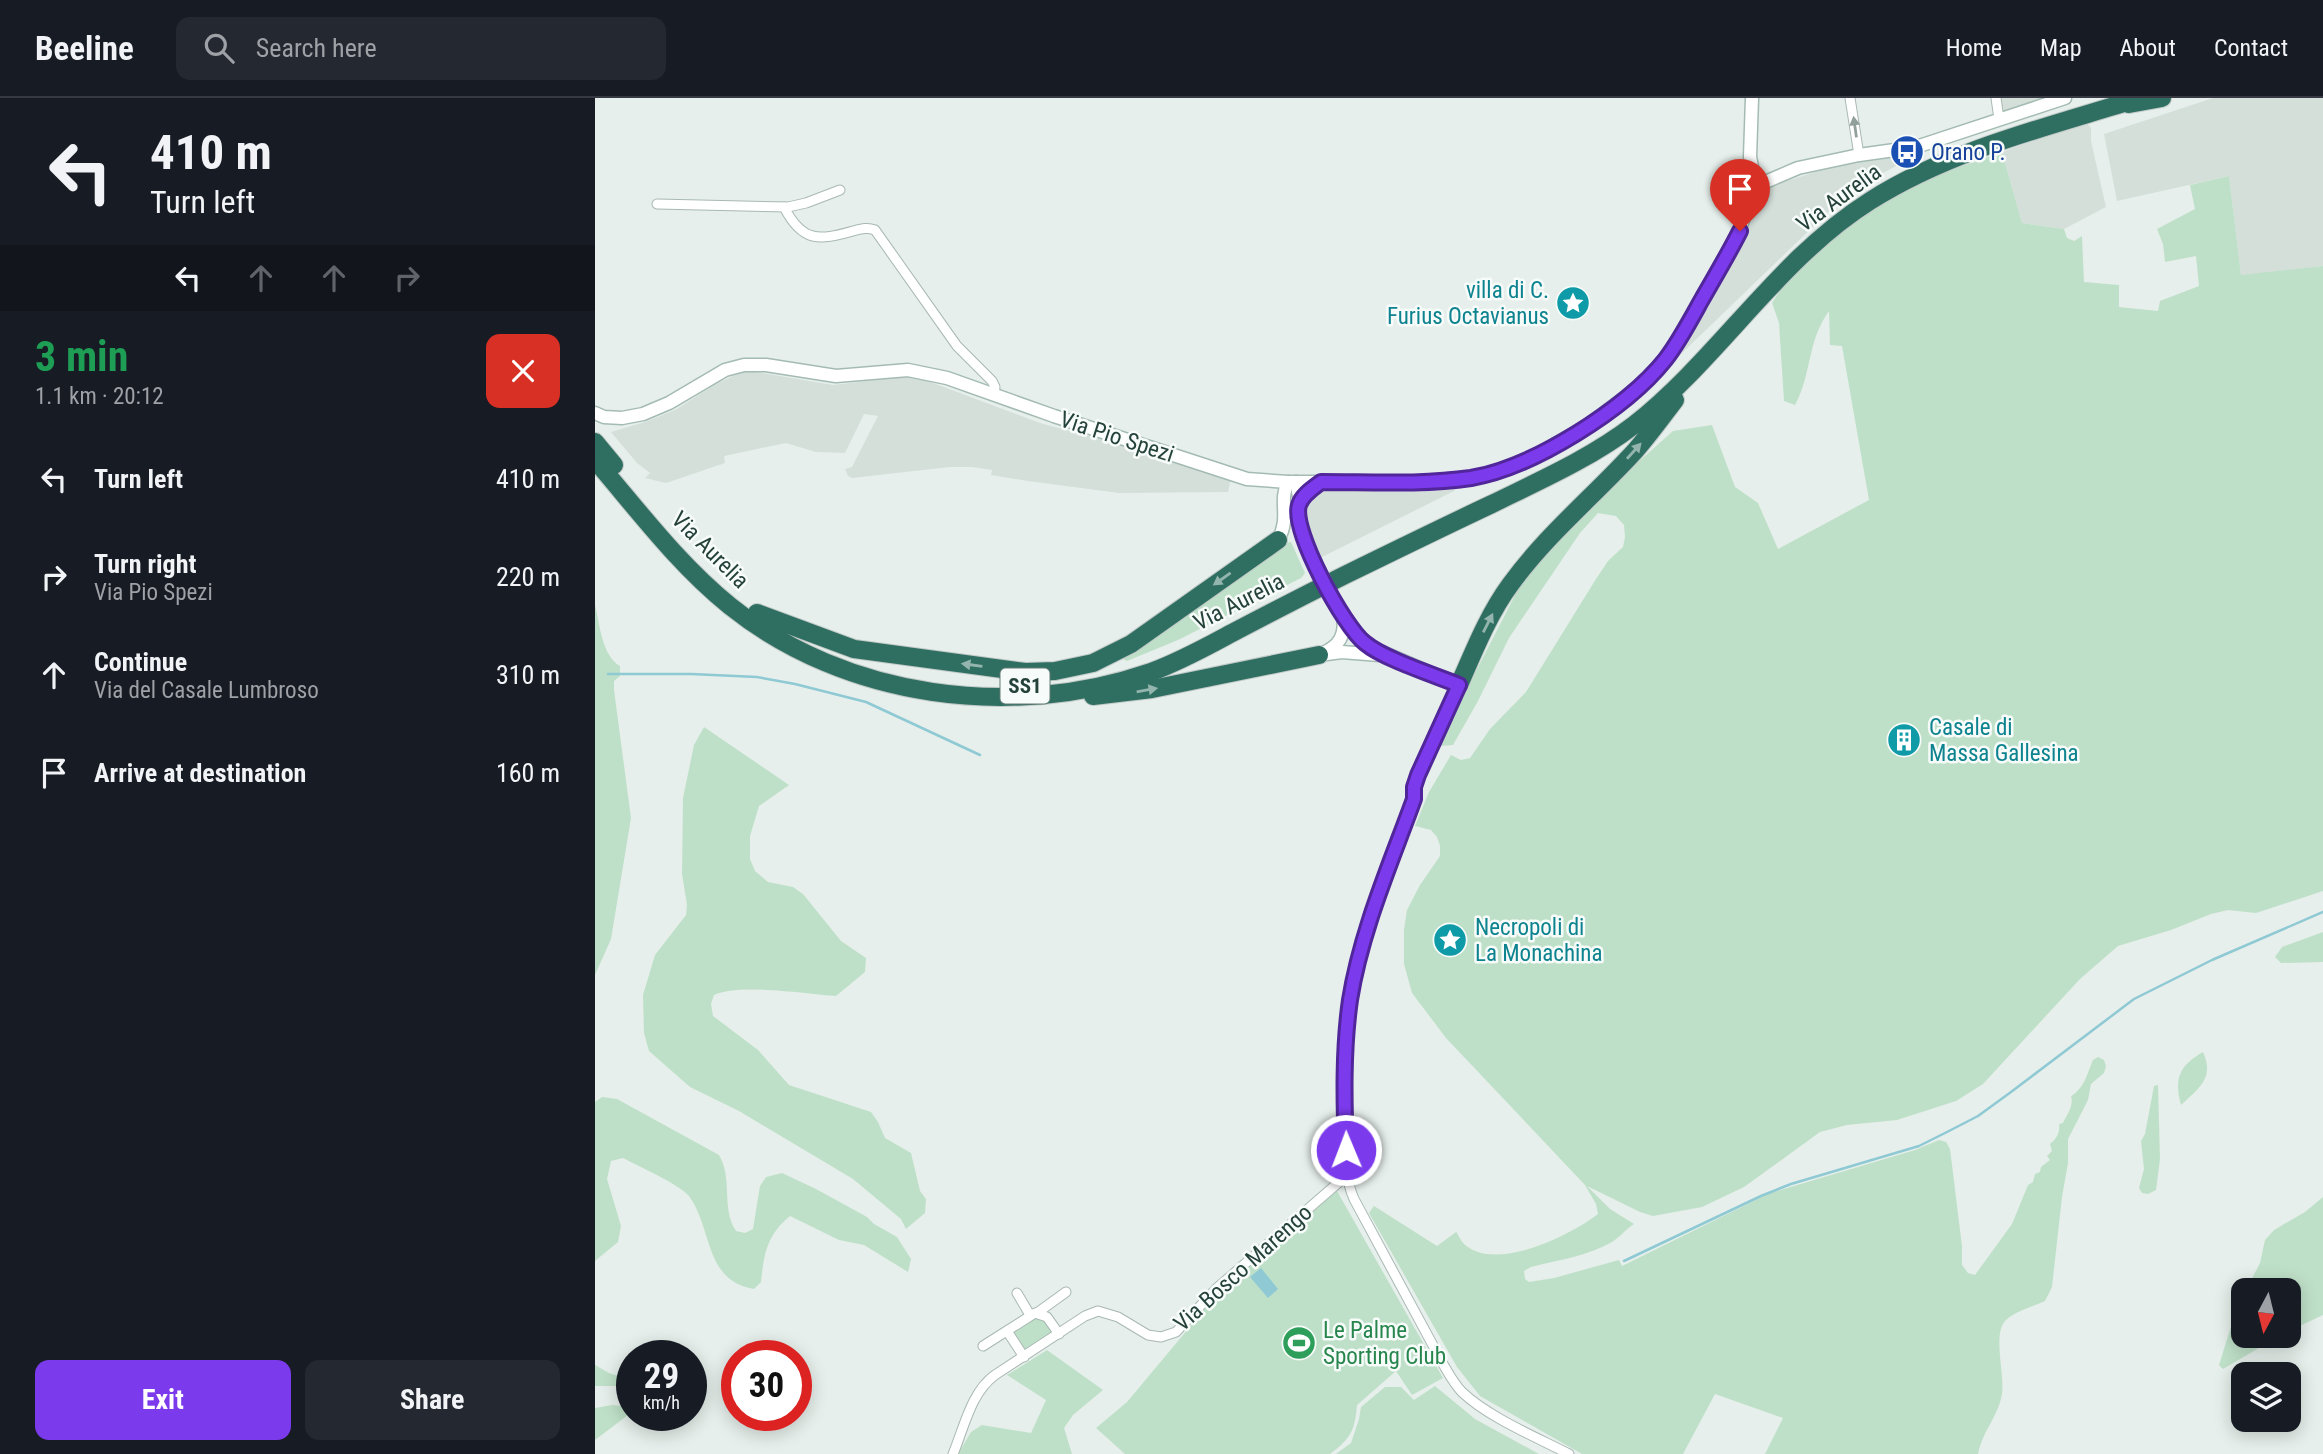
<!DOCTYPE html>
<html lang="en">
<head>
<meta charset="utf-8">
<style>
  body { margin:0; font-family:"Roboto Condensed",sans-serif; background:#242831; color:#f1f3f6; height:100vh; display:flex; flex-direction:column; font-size:26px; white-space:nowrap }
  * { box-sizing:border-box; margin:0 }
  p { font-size:23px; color:#9ea1a6 }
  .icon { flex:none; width:38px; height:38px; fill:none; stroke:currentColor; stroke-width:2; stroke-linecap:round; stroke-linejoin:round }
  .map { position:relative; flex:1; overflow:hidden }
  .details { display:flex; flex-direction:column; background:#171b24; width:595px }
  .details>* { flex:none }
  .banner { background:#171b24; color:#f1f3f6; overflow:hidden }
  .needle { width:46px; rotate:187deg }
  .fabs { position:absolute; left:1636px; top:1180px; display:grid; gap:14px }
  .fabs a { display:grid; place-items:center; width:70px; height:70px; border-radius:14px; background:#171b24; box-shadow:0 4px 18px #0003; font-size:35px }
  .speed { position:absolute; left:21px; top:1242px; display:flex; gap:14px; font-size:35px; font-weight:700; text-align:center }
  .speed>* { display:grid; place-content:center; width:91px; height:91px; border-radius:50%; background:#171b24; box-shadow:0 4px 18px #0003; line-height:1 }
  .speed small { font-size:18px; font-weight:400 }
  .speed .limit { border:10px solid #d22; background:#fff; color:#111 }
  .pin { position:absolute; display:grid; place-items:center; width:60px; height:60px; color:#fff; margin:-72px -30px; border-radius:50% 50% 50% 0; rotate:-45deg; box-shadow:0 0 7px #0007 }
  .pin .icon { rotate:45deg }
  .me { position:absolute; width:77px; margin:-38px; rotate:359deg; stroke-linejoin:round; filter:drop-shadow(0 0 5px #0008) }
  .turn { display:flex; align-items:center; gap:24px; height:147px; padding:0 35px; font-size:32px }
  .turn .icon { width:91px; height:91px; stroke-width:2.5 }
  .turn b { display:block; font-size:49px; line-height:60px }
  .lanes { display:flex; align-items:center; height:66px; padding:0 35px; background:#0003; justify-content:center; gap:35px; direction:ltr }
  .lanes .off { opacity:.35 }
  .round { display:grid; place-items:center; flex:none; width:74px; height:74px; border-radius:14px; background:#242831 }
  .summary { display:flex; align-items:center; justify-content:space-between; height:119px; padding:0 35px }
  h1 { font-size:42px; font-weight:700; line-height:52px; color:#1e9e55 }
  .cta { display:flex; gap:14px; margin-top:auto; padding:14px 35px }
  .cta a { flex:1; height:80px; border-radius:14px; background:#7c3aed; color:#fff; font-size:28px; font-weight:700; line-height:80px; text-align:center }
  .cta a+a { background:#242831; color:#f1f3f6 }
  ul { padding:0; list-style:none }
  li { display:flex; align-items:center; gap:21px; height:98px; padding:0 35px }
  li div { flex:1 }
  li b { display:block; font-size:26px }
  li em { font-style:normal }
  header { display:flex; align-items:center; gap:42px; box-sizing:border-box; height:98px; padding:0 35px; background:#171b24; border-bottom:2px solid #363941 }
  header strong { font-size:33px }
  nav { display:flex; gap:38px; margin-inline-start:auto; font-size:24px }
  .search { width:490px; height:63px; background:#242831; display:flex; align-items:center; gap:18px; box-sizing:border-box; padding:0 24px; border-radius:14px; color:#9ea1a6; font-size:26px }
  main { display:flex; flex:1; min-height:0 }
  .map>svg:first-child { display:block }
  .built { fill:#d4dfda }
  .green { fill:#bfe0c8 }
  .water { fill:#8ec9d4 }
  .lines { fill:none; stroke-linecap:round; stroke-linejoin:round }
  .stream { stroke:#8ec9d4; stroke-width:2.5 }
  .street-casing { stroke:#a8b8b2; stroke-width:11 }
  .secondary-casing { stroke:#a4bbb3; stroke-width:15 }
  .highway-casing { stroke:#c2cac8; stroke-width:20 }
  .street { stroke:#fff; stroke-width:9 }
  .secondary { stroke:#fff; stroke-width:12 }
  .highway { stroke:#2f6f62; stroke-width:18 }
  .secondary-bridge-casing { stroke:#a4bbb3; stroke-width:15; stroke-linecap:butt }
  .secondary-bridge { stroke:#fff; stroke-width:12 }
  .oneway { fill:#92a09c }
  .oneway2 { fill:#93b5ae }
  .route-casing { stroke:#51269a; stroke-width:18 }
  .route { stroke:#7c3aed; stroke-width:12 }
  .labels { text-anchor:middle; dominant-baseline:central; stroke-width:5; stroke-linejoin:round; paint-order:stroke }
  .shield { fill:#f7fbf9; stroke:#637a73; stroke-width:2 }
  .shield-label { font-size:21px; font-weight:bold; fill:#24423a }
  .transit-label { font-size:23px; fill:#164399; stroke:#f7fbf9; text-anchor:start }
  .street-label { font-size:23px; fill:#24423a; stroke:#f7fbf9 }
  .culture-label { font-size:23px; fill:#0d838f; stroke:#f7fbf9; text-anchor:start }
  .leisure-label { font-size:23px; fill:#27864d; stroke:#f7fbf9; text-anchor:start }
</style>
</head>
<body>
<header>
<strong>Beeline</strong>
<div class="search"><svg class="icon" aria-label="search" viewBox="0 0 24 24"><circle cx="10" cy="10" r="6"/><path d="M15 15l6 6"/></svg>Search here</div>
<nav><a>Home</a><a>Map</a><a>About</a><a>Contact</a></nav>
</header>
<main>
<section class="details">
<div class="banner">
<div class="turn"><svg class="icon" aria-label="left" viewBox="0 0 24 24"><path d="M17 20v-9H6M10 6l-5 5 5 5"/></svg><div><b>410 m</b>Turn left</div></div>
<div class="lanes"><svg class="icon" aria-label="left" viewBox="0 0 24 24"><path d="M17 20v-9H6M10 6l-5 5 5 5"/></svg><svg class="icon off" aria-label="ahead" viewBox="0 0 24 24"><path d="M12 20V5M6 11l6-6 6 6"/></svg><svg class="icon off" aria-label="ahead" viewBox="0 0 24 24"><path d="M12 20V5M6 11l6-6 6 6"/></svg><svg class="icon off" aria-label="right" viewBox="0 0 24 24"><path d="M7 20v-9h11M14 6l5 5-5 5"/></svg></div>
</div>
<div class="summary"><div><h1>3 min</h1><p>1.1 km · 20:12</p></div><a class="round" style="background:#d93025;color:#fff"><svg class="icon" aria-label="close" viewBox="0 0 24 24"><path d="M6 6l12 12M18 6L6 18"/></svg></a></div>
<ul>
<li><svg class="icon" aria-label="left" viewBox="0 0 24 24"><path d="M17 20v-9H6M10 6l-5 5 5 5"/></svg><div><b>Turn left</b></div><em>410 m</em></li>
<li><svg class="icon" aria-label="right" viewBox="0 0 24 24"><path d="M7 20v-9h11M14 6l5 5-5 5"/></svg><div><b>Turn right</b><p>Via Pio Spezi</p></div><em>220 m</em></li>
<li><svg class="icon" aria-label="ahead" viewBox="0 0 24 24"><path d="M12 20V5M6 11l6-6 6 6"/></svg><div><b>Continue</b><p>Via del Casale Lumbroso</p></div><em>310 m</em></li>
<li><svg class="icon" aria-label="arrive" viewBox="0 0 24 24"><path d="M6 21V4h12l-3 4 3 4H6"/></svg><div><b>Arrive at destination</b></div><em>160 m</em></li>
</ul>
<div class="cta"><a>Exit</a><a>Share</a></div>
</section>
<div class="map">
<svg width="1728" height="1356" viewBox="0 0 1728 1356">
  <rect width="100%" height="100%" fill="#e6efeb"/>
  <g class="built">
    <polygon points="1406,0 1470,0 1408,14"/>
    <polygon points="1618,0 1728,0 1728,168 1646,178 1634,78 1522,103 1509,36"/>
    <polygon points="1491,24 1496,30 1496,43 1511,109 1469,131 1427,125 1407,54"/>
    <polygon points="1326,54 1254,94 1084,258 1155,128 1165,92 1220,74 1259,64"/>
    <polygon points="155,273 238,287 298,280 322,279 448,326 542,350 636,380 633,394 524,395 433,383 396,377 397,372 377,369 355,369 257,380 253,378 250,371 257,369 283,318 269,316 250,355 221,354 191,345 129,358 130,365 71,385 50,380 55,375 42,365 16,334 50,324 80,312 121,286 140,277"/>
    <polygon points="857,389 861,392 725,460 710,427 708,416 711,408 724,392 731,390"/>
  </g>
  <g class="green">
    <path d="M1407 54 1427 125 1469 131 1472 140 1479 143 1487 138 1489 184 1524 187V209L1563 213 1565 203 1604 188 1601 158 1570 164 1568 146 1562 131 1600 111 1595 87 1634 78 1646 177 1728 168V793L1661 815 1633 812 1616 816 1576 832 1523 848 1485 881 1388 986 1361 1003 1302 1022 1252 1027 1225 1034 1149 1089 1107 1109 1058 1118 1045 1114 992 1088 1015 1111 1039 1126C1031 1131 1025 1139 1017 1144 993 1158 963 1162 936 1169L929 1173 930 1181 934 1184 959 1180 1024 1162 1027 1168 1175 1095 1320 1052 1344 1042 1351 1044 1355 1051 1367 1148V1167L1373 1175 1380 1177 1417 1126 1433 1087 1438 1084 1440 1076 1445 1074 1446 1069 1455 1062 1452 1058 1457 1053 1455 1046C1462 1040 1465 1035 1464 1026L1468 1025C1472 1016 1479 1008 1476 998 1490 990 1492 975 1498 962L1503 959 1509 962 1511 968 1509 975 1496 986 1493 1002 1473 1041V1065L1467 1099 1457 1189 1450 1203C1437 1209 1421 1213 1411 1222 1397 1235 1410 1276 1407 1296 1403 1319 1388 1332 1383 1356H1170L1188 1320 1120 1296 1088 1356H987L885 1298 862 1269 774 1115 779 1108 842 1148 861 1134 860 1132C863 1136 865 1142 869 1146 900 1175 976 1137 1003 1116L1001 1106 990 1087 851 940 817 895 809 866V832L812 812 825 787 845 758V748L842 739 836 732 820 728 834 694 856 657 866 662 875 660 895 631 931 594 1001 481 1013 463 1028 449 1030 439 1029 427 1021 418 1003 415 985 435 914 540 883 603 858 647 845 648 866 602 932 474 985 416 1078 333 1117 327 1140 389 1163 405 1183 451 1274 402 1247 248 1235 247 1234 213C1212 243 1217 276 1200 307L1189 303 1184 225 1177 205 1192 182 1245 133 1287 104 1339 78Z"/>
    <polygon points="696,444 710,475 706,480 583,542 532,563 528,561 528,555 690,445"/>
    <path d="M0 507C5 527 7 558 25 568V578L19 583V592L36 720 16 841 0 877Z"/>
    <path d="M109 629 194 687 164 708 155 738V761L160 773 173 784 198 789 208 796 246 843 271 860 270 874 241 898C212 896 144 885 119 897L116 906 118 918 163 952 194 987 276 1014 283 1024 290 1040 316 1055 325 1093 331 1101 330 1115 311 1131 306 1121 258 1081 144 1013 95 989 54 953 49 935 48 897 60 857 91 817 92 807 87 776 88 700 99 647Z"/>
    <polygon points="1728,834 1728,864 1686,865 1680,859 1687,849"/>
    <path d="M1608 954C1620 980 1604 990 1586 1007 1579 980 1584 968 1608 954Z"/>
    <polygon points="1563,987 1565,1061 1561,1092 1553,1096 1547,1095 1544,1090 1549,1071 1546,1043 1550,1036 1559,988"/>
    <path d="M7 999 22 1001 124 1057C138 1080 126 1111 141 1133L150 1135 158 1131 165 1088 171 1079 187 1075 221 1091 272 1119 279 1126 302 1139 316 1161 313 1174 269 1147 244 1142 195 1118C172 1137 169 1155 166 1184L159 1191C109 1183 118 1131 94 1098 84 1086 43 1068 28 1060L16 1063 12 1081 26 1128 23 1144 0 1163V1004Z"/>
    <path d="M742 1093 848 1280 817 1297 801 1273 762 1307C760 1333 755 1341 735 1356H530L501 1330 532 1304 624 1194Z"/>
    <polygon points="1728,1099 1728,1217 1694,1233 1694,1192 1651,1192 1665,1165 1670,1142 1679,1132 1710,1114"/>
    <polygon points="1648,1197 1648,1237 1686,1237 1628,1271 1624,1267 1642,1209"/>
    <polygon points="442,1218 450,1222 457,1232 457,1235 431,1252 427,1251 419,1238 420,1231"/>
    <polygon points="452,1252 508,1292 478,1317 469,1330 477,1356 363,1356 376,1334 387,1327 436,1335 451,1302 412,1277"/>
    <polygon points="0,1267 14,1275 37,1282 37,1291 22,1288 0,1288"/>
    <polygon points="840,1288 880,1321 944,1356 741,1356 756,1345 764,1321 766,1309 790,1289 806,1289 819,1302"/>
    <polygon points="17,1307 37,1309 37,1314 0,1342 0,1310"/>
  </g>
  <polygon class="water" points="666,1170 683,1191 673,1200 655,1179"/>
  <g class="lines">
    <g class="stream">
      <polyline points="13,576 96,576 162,579 200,586 271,604 385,657"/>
      <polyline points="1029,1163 1166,1098 1196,1086 1324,1048 1352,1034 1383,1018 1416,994 1539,901 1617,862 1728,814"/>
    </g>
    <g class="street-casing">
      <g id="street">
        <polyline points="1255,0 1264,57"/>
        <polyline points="1401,0 1404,21"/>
        <polyline points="62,106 193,109 211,105 245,92"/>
        <path d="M189 109C207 144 223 143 258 133 266 131 272 129 280 132L362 248 397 283 400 289 399 297"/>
        <path d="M864 587 823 677 819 689V701C798 758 774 815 761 873 750 922 749 972 750 1022 751 1049 748 1076 759 1101L848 1266C854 1276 859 1286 867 1294 893 1319 941 1339 974 1356"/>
        <polyline points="422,1195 435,1217"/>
        <polyline points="442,1215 471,1194"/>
        <polyline points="412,1233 429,1259"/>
        <polyline points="388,1248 440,1215 452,1219 464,1236"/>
        <path d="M358 1356C369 1330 376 1294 400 1277L490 1218 503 1213 523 1219 553 1237 566 1239 581 1234 622 1190 751 1078"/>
      </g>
    </g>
    <g class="secondary-casing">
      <g id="secondary">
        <polyline points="1161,88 1203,70 1264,57 1321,49 1470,0"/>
        <polyline points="0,315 9,319 27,320 48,316 74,305 130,272 149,267 171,267 241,278 313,272 352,280 459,318 652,381 693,384 827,384 869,381 893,376 941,357 990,329 1044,289 1074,256 1143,136 1161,88 1155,59 1157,0"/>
        <polyline points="701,384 705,403 703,418 709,442"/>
        <path d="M683 442C696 419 683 404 693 384"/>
        <polyline points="739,503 748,519 773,548 864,587"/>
        <path d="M728 555C744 548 751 537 748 519"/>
        <polyline points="724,557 747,554 784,557"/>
      </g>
    </g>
    <g class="highway-casing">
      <g id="highway">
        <polyline points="1534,6 1567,0"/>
        <polyline points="0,344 19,367"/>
        <path d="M0 362C43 412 83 466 135 508 251 601 417 622 556 574 584 564 611 549 637 535 675 515 712 496 750 477 799 453 848 429 897 406 946 382 996 360 1039 327 1124 260 1183 161 1275 103 1357 51 1453 29 1545 0"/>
        <polyline points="162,515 259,551 430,574 460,573 498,565 536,546 683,442"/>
        <path d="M864 587C879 553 893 517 915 487 951 437 999 398 1040 353 1054 337 1067 319 1080 302"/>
        <polyline points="498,598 557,591 724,557"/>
      </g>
    </g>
    <use href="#street" class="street"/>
    <use href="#secondary" class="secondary"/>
    <use href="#highway" class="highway"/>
    <g class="secondary-bridge-casing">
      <polyline id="secondary-bridge" points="719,461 739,503"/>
    </g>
    <use href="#secondary-bridge" class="secondary-bridge"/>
  </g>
  <defs><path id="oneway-solid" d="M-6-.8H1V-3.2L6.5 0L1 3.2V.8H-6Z" transform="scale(1.75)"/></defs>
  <use class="oneway" href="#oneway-solid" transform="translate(1260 29) rotate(-98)"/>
  <g class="oneway2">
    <use href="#oneway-solid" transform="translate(1039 353) rotate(-48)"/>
    <use href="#oneway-solid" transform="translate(627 481) rotate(145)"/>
    <use href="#oneway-solid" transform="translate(893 525) rotate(-63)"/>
    <use href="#oneway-solid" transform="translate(377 567) rotate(-172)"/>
    <use href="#oneway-solid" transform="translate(552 592) rotate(-10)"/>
  </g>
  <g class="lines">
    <g class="route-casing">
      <path id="route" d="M751 1052C749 1002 748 951 755 902 766 833 795 767 819 701V689L823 677 864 587C839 577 789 561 770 545 749 529 696 432 704 407 707 397 718 390 726 384 776 384 826 387 876 380 937 370 1031 311 1070 262 1084 244 1095 223 1106 203 1119 180 1133 157 1145 133"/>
    </g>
    <use href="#route" class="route"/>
  </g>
  <defs>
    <g id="bus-disc" transform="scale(1.75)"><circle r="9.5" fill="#1a4fb4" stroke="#f7fbf9"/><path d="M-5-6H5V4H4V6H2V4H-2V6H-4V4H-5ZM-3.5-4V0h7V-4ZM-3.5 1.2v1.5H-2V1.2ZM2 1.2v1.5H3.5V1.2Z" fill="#fff"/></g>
    <g id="sight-disc" transform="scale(1.75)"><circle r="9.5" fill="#0f9aa8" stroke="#f7fbf9"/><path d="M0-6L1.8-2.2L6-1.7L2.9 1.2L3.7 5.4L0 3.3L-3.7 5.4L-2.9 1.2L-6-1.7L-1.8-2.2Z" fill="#fff"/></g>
    <g id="building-disc" transform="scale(1.75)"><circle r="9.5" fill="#0f9aa8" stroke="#f7fbf9"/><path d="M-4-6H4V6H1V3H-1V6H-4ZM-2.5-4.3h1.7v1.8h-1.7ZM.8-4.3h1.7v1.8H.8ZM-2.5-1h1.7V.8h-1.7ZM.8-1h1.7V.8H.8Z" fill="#fff"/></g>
    <g id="stadium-disc" transform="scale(1.75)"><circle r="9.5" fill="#2e9e5b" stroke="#f7fbf9"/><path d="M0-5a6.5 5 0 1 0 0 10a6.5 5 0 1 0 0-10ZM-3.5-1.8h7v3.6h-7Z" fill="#fff"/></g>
  </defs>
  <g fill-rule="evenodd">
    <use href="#bus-disc" x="1312" y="54"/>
    <use href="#sight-disc" x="978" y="205"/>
    <use href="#building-disc" x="1309" y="642"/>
    <use href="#sight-disc" x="855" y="842"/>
    <use href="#stadium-disc" x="704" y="1245"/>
  </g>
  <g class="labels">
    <rect class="shield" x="405.5" y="570.5" width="49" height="35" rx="5"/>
    <g class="shield-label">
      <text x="430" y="588">SS1</text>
    </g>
    <g class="transit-label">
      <text x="1336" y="54">Orano P.</text>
    </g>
    <g class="street-label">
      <text transform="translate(1244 100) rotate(-36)">Via Aurelia</text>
      <text transform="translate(522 339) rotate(18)">Via Pio Spezi</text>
      <text transform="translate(115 452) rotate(45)">Via Aurelia</text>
      <text transform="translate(644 504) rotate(-27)">Via Aurelia</text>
      <text transform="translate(648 1170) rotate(-42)">Via Bosco Marengo</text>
    </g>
    <g class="culture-label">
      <text x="954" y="192" text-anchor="end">villa di C.<tspan x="954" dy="26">Furius Octavianus</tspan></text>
      <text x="1334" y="629">Casale di<tspan x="1334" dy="26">Massa Gallesina</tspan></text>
      <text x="880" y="829">Necropoli di<tspan x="880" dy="26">La Monachina</tspan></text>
    </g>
    <g class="leisure-label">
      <text x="728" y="1232">Le Palme<tspan x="728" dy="26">Sporting Club</tspan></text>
    </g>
  </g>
</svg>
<div class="fabs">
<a><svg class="needle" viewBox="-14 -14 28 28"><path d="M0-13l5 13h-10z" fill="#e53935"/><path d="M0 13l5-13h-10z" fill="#9ea1a6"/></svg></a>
<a><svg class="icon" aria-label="layers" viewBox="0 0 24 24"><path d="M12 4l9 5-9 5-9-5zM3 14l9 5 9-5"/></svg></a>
</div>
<div class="speed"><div>29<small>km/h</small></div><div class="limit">30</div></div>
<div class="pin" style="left:1145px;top:133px;background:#d93025"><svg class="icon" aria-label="arrive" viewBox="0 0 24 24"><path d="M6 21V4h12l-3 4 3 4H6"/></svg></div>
<svg class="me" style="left:751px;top:1052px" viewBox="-20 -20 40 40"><circle r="17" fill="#7c3aed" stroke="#fff" stroke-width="3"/><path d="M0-11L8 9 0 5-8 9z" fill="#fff"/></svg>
</div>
</main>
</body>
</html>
